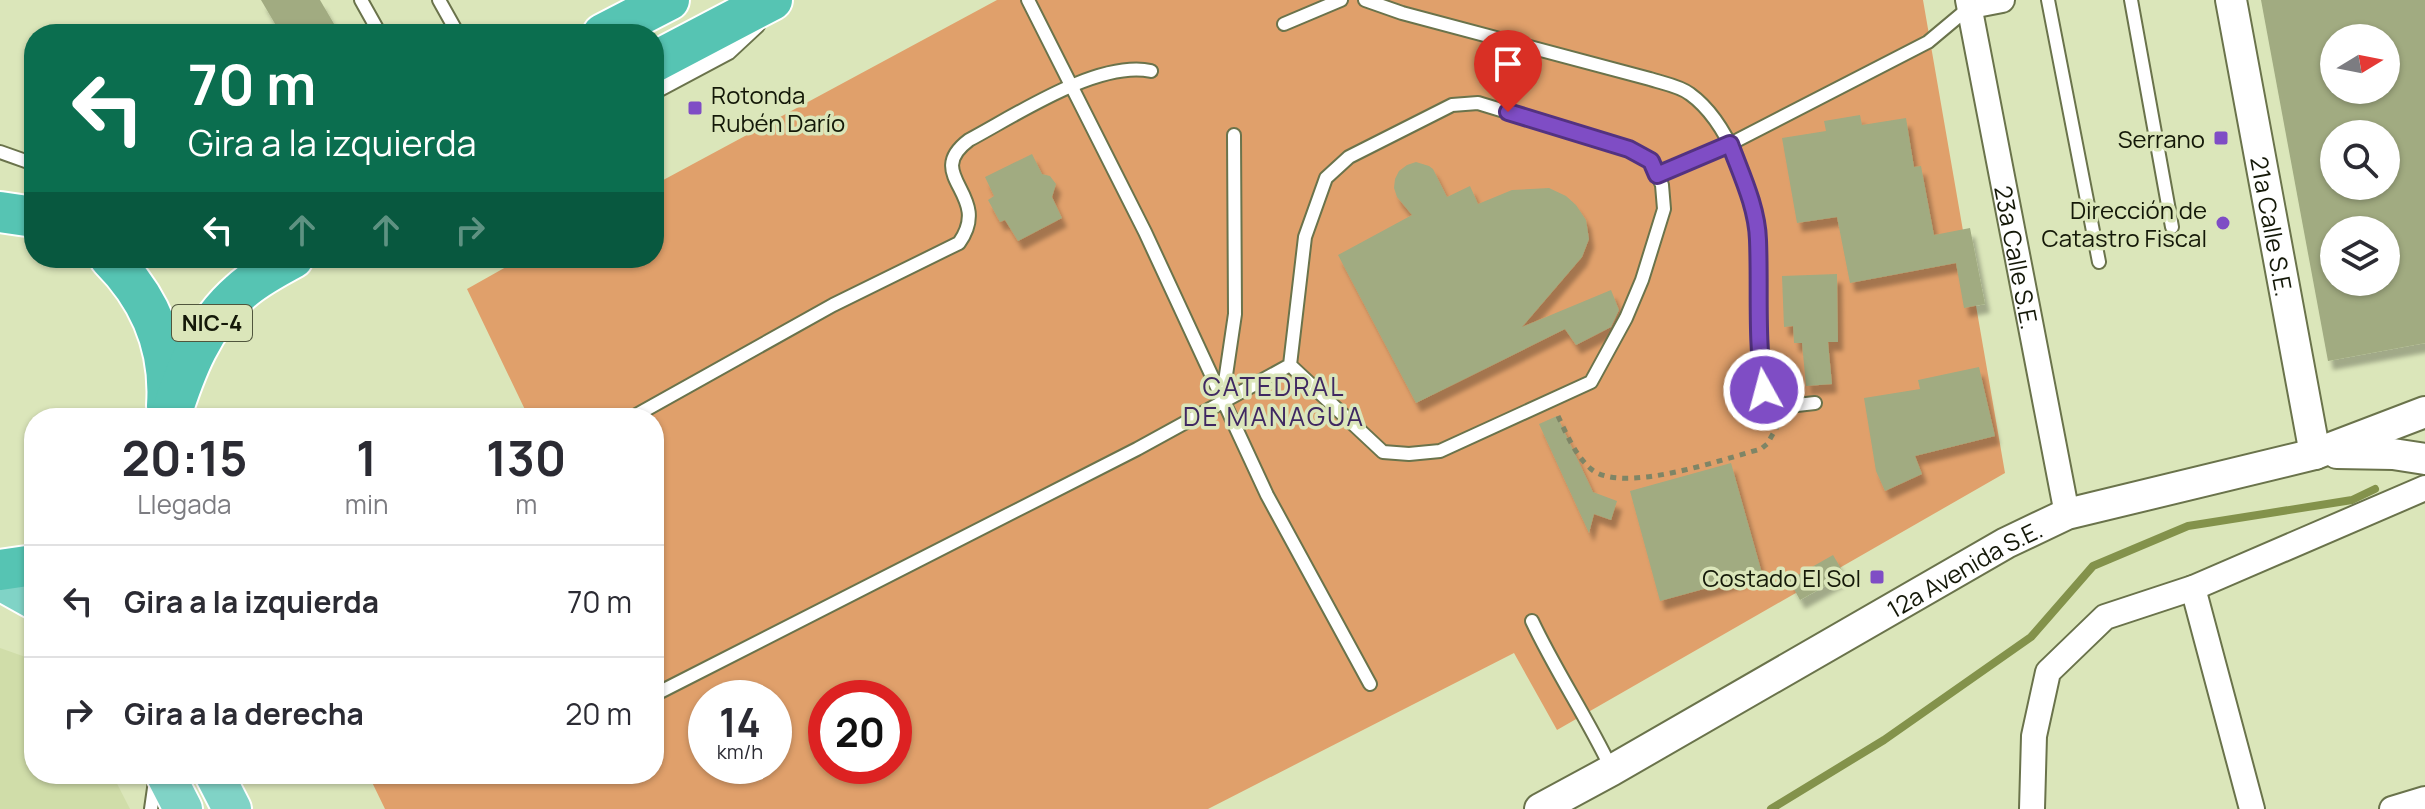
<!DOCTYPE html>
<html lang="es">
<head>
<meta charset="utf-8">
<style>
  body { margin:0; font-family:Manrope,sans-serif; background:#f2f2f3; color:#2b2b33; height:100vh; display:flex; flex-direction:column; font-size:30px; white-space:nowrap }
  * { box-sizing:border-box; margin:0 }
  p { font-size:26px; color:#7c7c81 }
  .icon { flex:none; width:44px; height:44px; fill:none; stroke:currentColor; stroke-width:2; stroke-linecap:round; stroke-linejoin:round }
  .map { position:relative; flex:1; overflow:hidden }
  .details { position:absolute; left:24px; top:408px; width:640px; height:376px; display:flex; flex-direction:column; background:#fff; border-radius:32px; box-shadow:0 2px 6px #0004 }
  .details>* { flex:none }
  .top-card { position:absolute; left:24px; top:24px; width:640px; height:244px; border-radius:32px; box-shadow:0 2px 6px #0004; background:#0b6e4f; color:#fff; overflow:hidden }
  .needle { width:52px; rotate:80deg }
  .tools { position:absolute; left:2320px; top:24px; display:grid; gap:16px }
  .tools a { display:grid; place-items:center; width:80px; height:80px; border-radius:50%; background:#fff; box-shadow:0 2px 6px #0004; font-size:40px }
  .speed { position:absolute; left:688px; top:680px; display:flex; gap:16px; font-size:40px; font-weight:700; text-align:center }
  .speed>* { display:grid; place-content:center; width:104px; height:104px; border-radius:50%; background:#fff; box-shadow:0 2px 6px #0004; line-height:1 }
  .speed small { font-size:20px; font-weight:400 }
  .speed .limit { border:12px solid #d22; background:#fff; color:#111 }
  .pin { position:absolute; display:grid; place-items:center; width:68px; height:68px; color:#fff; margin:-82px -34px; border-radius:50% 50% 50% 0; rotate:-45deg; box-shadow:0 0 8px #0007 }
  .pin .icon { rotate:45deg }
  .me { position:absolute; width:88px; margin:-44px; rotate:353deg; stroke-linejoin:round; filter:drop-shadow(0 0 6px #0008) }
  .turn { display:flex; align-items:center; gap:28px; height:168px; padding:0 32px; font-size:36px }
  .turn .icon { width:104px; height:104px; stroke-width:2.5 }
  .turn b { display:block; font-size:56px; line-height:68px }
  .lanes { display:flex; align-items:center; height:76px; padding:0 32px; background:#0003; justify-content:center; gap:40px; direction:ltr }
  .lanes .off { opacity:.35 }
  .eta { display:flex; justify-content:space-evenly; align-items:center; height:136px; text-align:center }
  .eta b { font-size:48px; font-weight:700; line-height:56px }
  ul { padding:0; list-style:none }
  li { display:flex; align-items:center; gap:24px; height:112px; padding:0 32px; border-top:2px solid #e1e1e2 }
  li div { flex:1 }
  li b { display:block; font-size:30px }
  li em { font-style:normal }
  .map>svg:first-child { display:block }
  .built { fill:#d0dda9 }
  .green { fill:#e0a06b; fill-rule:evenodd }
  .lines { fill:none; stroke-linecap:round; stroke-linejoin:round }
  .stream { stroke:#83924b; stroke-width:8 }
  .building { fill:#a1ab81; fill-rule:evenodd; filter:url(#shadow) }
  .service-casing { stroke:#6a734b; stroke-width:16 }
  .minor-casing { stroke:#6a734b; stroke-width:28 }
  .tertiary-casing { stroke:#6a734b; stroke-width:34 }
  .primary-casing { stroke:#fff; stroke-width:42 }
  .trunk-casing { stroke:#fff; stroke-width:44 }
  .path { stroke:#7e8566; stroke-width:5; stroke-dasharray:6 6; stroke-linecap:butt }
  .service { stroke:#fff; stroke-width:12 }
  .minor { stroke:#fff; stroke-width:24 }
  .tertiary { stroke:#fff; stroke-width:30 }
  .primary { stroke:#80d3c6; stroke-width:38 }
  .trunk { stroke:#56c4b3; stroke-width:40 }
  .route-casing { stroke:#533280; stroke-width:20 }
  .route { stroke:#7f4dc5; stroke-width:14 }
  .poi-dot { fill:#7f4dc5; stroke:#dbe6ba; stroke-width:3 }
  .labels { text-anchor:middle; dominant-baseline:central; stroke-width:7; stroke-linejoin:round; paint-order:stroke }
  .shield { fill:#dbe6ba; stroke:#50563d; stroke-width:2 }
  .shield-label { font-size:22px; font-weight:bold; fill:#141808 }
  .poi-label { font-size:24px; fill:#141808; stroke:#dbe6ba; text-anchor:end }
  .street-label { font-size:24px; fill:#141808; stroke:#dbe6ba }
  .neighbourhood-label { font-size:26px; letter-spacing:2px; fill:#3f2862; stroke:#dbe6ba }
</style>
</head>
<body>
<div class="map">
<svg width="2425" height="809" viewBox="0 0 2425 809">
  <defs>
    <filter id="shadow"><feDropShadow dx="5" dy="9" stdDeviation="2" flood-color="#0004"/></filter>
  </defs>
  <rect width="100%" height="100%" fill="#dbe6ba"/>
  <polygon class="built" points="0,648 34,660 34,774 112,774 130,809 0,809"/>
  <path class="green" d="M997 0H1923L2005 473 1557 730 1514 653 1208 809H385L368 774H654V418H529L467 289 522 258H654V185ZM706 698H774V766H706ZM826 698H894V766H826Z"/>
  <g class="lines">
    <polyline class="stream" points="1771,809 1884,740 2031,637 2093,566 2188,526 2352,500 2375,489"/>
  </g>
  <g class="building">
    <polygon points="261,0 320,0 340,34 281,34"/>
    <path d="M2261 0H2425V343L2328 361ZM2334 38H2386V90H2334ZM2334 134H2386V186H2334ZM2334 230H2386V282H2334Z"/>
    <polygon points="1860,115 1862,125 1906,118 1914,167 1921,166 1934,235 1970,228 1985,304 1964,308 1956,263 1850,283 1837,217 1797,223 1782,138 1826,131 1824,121"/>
    <polygon points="1032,154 1042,174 1050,176 1056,184 1052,197 1062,218 1018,241 1005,220 1000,222 988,200 994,196 985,177"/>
    <polygon points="1416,162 1429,166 1433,169 1447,197 1470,186 1478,204 1512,190 1549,188 1566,196 1576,205 1586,220 1589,239 1582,257 1522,327 1611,290 1619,310 1611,327 1576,345 1565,329 1416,403 1338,255 1412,215 1397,197 1394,188 1395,179 1399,171 1407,165"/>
    <polygon points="1837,274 1838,342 1828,342 1832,384 1806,386 1802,343 1794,343 1793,326 1784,327 1782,276"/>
    <polygon points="1979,367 1995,436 1915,456 1922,474 1885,491 1876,471 1864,398 1920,389 1918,380"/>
    <polygon points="1557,416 1593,492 1617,501 1611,520 1594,514 1589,533 1539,424"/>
    <polygon points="1731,463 1762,573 1660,601 1630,491"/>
    <polygon points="1833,555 1845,575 1800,600 1789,580"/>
  </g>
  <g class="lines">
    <g class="service-casing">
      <g id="service">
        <polyline points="361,0 380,34"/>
        <polyline points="439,0 458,34"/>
        <polyline points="1028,0 1145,232 1267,495 1370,684"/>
        <path d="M1365 0 1402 13 1650 79C1662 83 1680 86 1690 94 1729 122 1752 190 1758 235 1761 261 1757 289 1758 315 1759 347 1756 377 1774 404L1788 406 1815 403"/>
        <polyline points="2048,0 2099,262"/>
        <polyline points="2131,0 2172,227"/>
        <polyline points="1284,24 1341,0"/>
        <polyline points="654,93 729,53 758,26"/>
        <polyline points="0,152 34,164"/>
        <polyline points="1657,175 1730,144 1928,42 1971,6"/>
        <polyline points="1222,402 1235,314 1234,135"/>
        <path d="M631 418 833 305 959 243C994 194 921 176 969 140 1016 115 1098 60 1151 71"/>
        <path d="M1532 621C1556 672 1588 719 1612 770"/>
        <polyline points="654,695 1137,449 1290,365 1305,237 1326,178 1349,157 1452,105 1478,103 1629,149 1651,161 1662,185 1664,209 1642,280 1626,318 1591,382 1440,451 1409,454 1383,452 1290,365"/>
        <polyline points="151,809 155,781"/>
      </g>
    </g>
    <g class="minor-casing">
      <g id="minor">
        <path id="s1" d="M1968 0 2067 514"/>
        <polyline points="1971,6 2002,0"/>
        <polyline points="2193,588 2252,809"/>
        <polyline points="2032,809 2034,736 2048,672 2105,617 2193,588 2425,488"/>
        <polyline points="2392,809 2425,799"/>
      </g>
    </g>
    <g class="tertiary-casing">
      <g id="tertiary">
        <path id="s2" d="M2231 0 2315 454"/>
        <polyline points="2337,453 2393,454 2425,459"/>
        <path id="s3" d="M1540 809 1612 770 2006 543 2067 514 2315 454 2425 412"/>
      </g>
    </g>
    <g class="primary-casing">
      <g id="primary">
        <polyline points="0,581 34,600"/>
        <polyline points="165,774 183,809"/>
        <polyline points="214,774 232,809"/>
      </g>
    </g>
    <g class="trunk-casing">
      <g id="trunk">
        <polyline points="603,34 669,0"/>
        <polyline points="654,62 772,0"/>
        <polyline points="0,212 34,217"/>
        <path d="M110 258C151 299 171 348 167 406"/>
        <path d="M170 418C185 371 202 325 240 292 255 278 275 268 293 258"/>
        <polyline points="0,570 34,565"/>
      </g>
    </g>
    <path class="path" d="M1558 416C1567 435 1575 455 1591 469 1622 495 1723 459 1761 449L1767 444 1781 420"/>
    <use href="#service" class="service"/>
    <use href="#minor" class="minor"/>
    <use href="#tertiary" class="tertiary"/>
    <use href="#primary" class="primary"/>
    <use href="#trunk" class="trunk"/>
  </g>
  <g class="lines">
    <g class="route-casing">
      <path id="route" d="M1508 112 1629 149 1651 161 1657 175 1730 144C1741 174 1757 207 1758 240 1760 290 1756 340 1764 390"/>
    </g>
    <use href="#route" class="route"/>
  </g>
  <g class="poi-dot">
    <rect x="687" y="100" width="16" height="16" rx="4"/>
    <rect x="2213" y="130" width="16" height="16" rx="4"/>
    <circle cx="2223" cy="223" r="8"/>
    <rect x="1869" y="569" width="16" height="16" rx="4"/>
  </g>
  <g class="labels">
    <rect class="shield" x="172" y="305" width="80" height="36" rx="6"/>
    <g class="shield-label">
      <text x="212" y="323">NIC-4</text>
    </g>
    <g class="poi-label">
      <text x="711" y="94" text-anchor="start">Rotonda<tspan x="711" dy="28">Rubén Darío</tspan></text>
      <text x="2205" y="138">Serrano</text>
      <text x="2207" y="209">Dirección de<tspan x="2207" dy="28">Catastro Fiscal</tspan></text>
      <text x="1861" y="577">Costado El Sol</text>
    </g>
    <g class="street-label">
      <text stroke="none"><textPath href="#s2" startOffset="230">21a Calle S.E.</textPath></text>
      <text stroke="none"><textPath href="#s1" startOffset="262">23a Calle S.E.</textPath></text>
      <text stroke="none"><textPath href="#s3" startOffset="488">12a Avenida S.E.</textPath></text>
    </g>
    <g class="neighbourhood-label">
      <text x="1274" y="386">CATEDRAL<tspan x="1274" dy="30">DE MANAGUA</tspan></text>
    </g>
  </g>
</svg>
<div class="tools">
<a><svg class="needle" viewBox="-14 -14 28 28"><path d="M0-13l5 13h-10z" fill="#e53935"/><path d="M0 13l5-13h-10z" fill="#7c7c81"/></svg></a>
<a><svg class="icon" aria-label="search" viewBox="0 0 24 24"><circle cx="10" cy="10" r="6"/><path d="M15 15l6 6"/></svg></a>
<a><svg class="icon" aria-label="layers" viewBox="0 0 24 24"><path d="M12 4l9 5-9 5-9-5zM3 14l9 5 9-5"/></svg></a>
</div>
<div class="speed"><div>14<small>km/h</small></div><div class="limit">20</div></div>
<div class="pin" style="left:1508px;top:112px;background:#d93025"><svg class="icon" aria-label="arrive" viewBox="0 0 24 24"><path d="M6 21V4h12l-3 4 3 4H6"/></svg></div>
<svg class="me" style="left:1764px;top:390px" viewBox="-20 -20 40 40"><circle r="17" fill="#7f4dc5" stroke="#fff" stroke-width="3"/><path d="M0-11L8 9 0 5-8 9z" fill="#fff"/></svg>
<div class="top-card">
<div class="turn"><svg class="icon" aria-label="left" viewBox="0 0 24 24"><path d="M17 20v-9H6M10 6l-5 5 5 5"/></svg><div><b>70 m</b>Gira a la izquierda</div></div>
<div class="lanes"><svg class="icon" aria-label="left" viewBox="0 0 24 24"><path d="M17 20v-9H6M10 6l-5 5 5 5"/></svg><svg class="icon off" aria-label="ahead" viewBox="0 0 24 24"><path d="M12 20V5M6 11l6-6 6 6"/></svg><svg class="icon off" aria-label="ahead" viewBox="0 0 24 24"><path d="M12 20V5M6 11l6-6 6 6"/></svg><svg class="icon off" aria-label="right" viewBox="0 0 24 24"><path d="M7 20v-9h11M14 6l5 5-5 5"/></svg></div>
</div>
<section class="details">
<div class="eta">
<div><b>20:15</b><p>Llegada</p></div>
<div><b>1</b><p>min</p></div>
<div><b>130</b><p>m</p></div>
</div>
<ul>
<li><svg class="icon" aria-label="left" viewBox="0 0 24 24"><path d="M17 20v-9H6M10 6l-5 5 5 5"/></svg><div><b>Gira a la izquierda</b></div><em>70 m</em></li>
<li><svg class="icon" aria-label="right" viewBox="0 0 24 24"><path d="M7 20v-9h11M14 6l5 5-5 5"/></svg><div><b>Gira a la derecha</b></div><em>20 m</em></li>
</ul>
</section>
</div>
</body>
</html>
